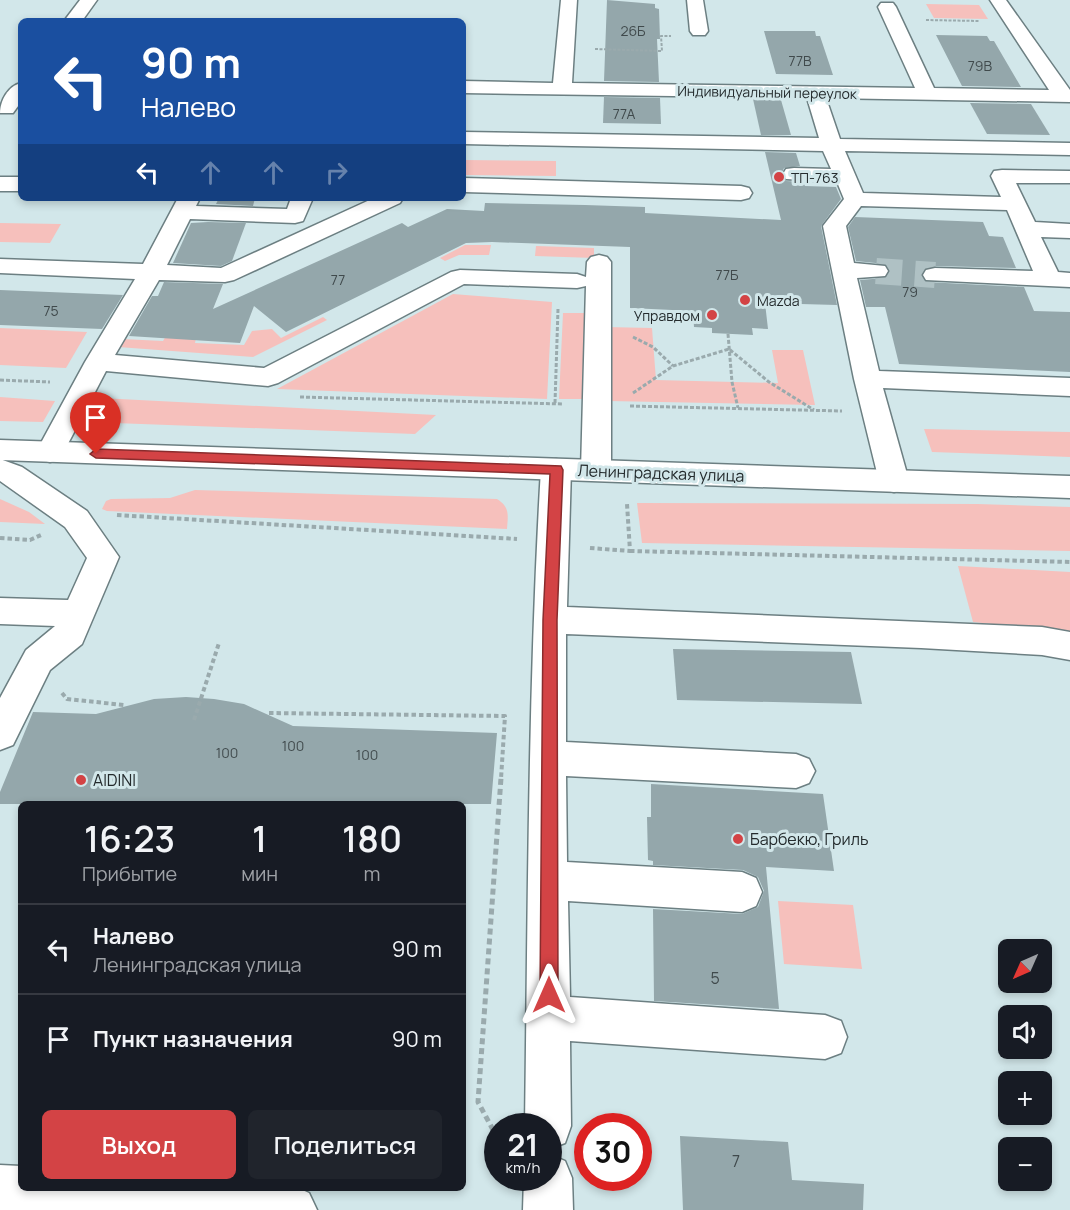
<!DOCTYPE html>
<html lang="ru">
<head>
<meta charset="utf-8">
<style>
  body { margin:0; font-family:Manrope,sans-serif; background:#20242c; color:#f1f3f6; height:100vh; display:flex; flex-direction:column; font-size:22px; white-space:nowrap }
  * { box-sizing:border-box; margin:0 }
  p { font-size:20px; color:#9ea1a6 }
  .icon { flex:none; width:33px; height:33px; fill:none; stroke:currentColor; stroke-width:2; stroke-linecap:round; stroke-linejoin:round }
  .map { position:relative; flex:1; overflow:hidden }
  .drawer { position:absolute; left:18px; top:801px; width:448px; height:390px; display:flex; flex-direction:column; background:#171b24; border-radius:9px; box-shadow:0 3px 9px #0003 }
  .drawer>* { flex:none }
  .banner { position:absolute; left:18px; top:18px; width:448px; height:183px; border-radius:9px; box-shadow:0 3px 9px #0003; background:#1a4fa0; color:#fff; overflow:hidden }
  .needle { width:39px; rotate:225deg }
  .tools { position:absolute; left:998px; top:939px; display:grid; gap:12px }
  .tools a { display:grid; place-items:center; width:54px; height:54px; border-radius:9px; background:#171b24; box-shadow:0 3px 9px #0003; font-size:30px }
  .speed { position:absolute; left:484px; top:1113px; display:flex; gap:12px; font-size:30px; font-weight:700; text-align:center }
  .speed>* { display:grid; place-content:center; width:78px; height:78px; border-radius:50%; background:#171b24; box-shadow:0 3px 9px #0003; line-height:1 }
  .speed small { font-size:15px; font-weight:400 }
  .speed .limit { border:9px solid #d22; background:#fff; color:#111 }
  .pin { position:absolute; display:grid; place-items:center; width:51px; height:51px; color:#fff; margin:-62px -26px; border-radius:50% 50% 50% 0; rotate:-45deg; box-shadow:0 0 6px #0007 }
  .pin .icon { rotate:45deg }
  .me { position:absolute; width:66px; margin:-33px; rotate:0deg; stroke-linejoin:round; filter:drop-shadow(0 0 4px #0008) }
  .turn { display:flex; align-items:center; gap:21px; height:126px; padding:0 24px; font-size:27px }
  .turn .icon { width:78px; height:78px; stroke-width:2.5 }
  .turn b { display:block; font-size:42px; line-height:51px }
  .lanes { display:flex; align-items:center; height:57px; padding:0 24px; background:#0003; justify-content:center; gap:30px; direction:ltr }
  .lanes .off { opacity:.35 }
  .eta { display:flex; justify-content:space-evenly; align-items:center; height:102px; text-align:center }
  .eta b { font-size:36px; font-weight:600; line-height:42px }
  .cta { display:flex; gap:12px; margin-top:auto; padding:12px 24px }
  .cta a { flex:1; height:69px; border-radius:9px; background:#d34345; color:#fff; font-size:24px; font-weight:600; line-height:69px; text-align:center }
  .cta a+a { background:#20242c; color:#f1f3f6 }
  ul { padding:0; list-style:none }
  li { display:flex; align-items:center; gap:18px; height:90px; padding:0 24px; border-top:2px solid #363941 }
  li div { flex:1 }
  li b { display:block; font-size:22px }
  li em { font-style:normal }
  .map>svg:first-child { display:block }
  .green { fill:#f6c0bc }
  .building { fill:#94a7ab }
  .lines { fill:none; stroke-linecap:round; stroke-linejoin:round }
  .minor-tunnel { stroke:#afc1c4; stroke-width:26; stroke-dasharray:26 13; stroke-linecap:butt }
  .minor-casing { stroke:#6c7f82; stroke-width:3 }
  .major-casing { stroke:#6c7f82; stroke-width:3 }
  .path-far3 { stroke:#9aaaad; stroke-width:2; stroke-dasharray:3 1.5; stroke-linecap:butt }
  .path-far2 { stroke:#9aaaad; stroke-width:3; stroke-dasharray:4 2; stroke-linecap:butt }
  .path-far1 { stroke:#9aaaad; stroke-width:4; stroke-dasharray:4.5 3; stroke-linecap:butt }
  .path { stroke:#9aaaad; stroke-width:5; stroke-dasharray:6 4; stroke-linecap:butt }
  .minor { fill:#fff; fill-rule:evenodd }
  .major { fill:#fff; fill-rule:evenodd }
  .route { fill:#d34345; stroke:#892c2d; stroke-width:1.5 }
  .poi-dot { fill:#d34345; stroke:#d2e7ea; stroke-width:2 }
  .labels { text-anchor:middle; dominant-baseline:central; stroke-width:6; stroke-linejoin:round; paint-order:stroke }
  .number-label { font-size:14px; fill:#404a4c }
  .far-street-label { font-size:14px; fill:#242b2d; stroke:#d2e7ea }
  .far-poi-label { font-size:14px; fill:#242b2d; stroke:#d2e7ea; text-anchor:start }
  .street-label { font-size:16px; fill:#242b2d; stroke:#d2e7ea }
  .poi-label { font-size:16px; fill:#242b2d; stroke:#d2e7ea; text-anchor:start }
  .near-number-label { font-size:16px; fill:#404a4c }
</style>
</head>
<body>
<div class="map">
<svg width="1070" height="1210" viewBox="0 0 1070 1210">
  <rect width="100%" height="100%" fill="#d2e7ea"/>
  <g class="green">
    <polygon points="926,4 979,5 988,19 934,18"/>
    <polygon points="464,160 556,161 556,176 464,175"/>
    <polygon points="0,223 61,224 50,243 0,242"/>
    <polygon points="465,245 491,245 489,255 459,255 445,261 440,258"/>
    <polygon points="536,246 594,248 594,258 535,256"/>
    <polygon points="453,294 552,302 547,399 277,389"/>
    <polygon points="563,313 585,313 582,399 559,399"/>
    <polygon points="323,317 327,320 253,357 118,347 122,339 163,341 166,336 196,338 195,343 244,345 252,331 272,329 281,338"/>
    <polygon points="606,327 652,328 656,380 778,383 772,350 803,350 815,405 608,401"/>
    <polygon points="0,328 87,332 66,368 0,365"/>
    <polygon points="0,397 55,401 43,422 0,421"/>
    <polygon points="100,398 436,415 415,434 87,422"/>
    <polygon points="924,429 1070,432 1070,457 932,452"/>
    <path d="M195 490 497 499C510 507 508 515 507 529L107 511 102 509 106 501 111 499 170 498Z"/>
    <polygon points="0,499 29,512 45,524 0,522"/>
    <polygon points="637,503 977,504 1070,507 1070,551 642,543"/>
    <polygon points="958,566 1070,572 1070,632 973,622"/>
    <polygon points="778,901 853,905 862,969 784,964"/>
  </g>
  <g class="building">
    <polygon points="607,0 655,4 655,8 659,9 660,39 657,39 659,82 604,81"/>
    <polygon points="764,31 815,31 816,36 820,36 833,75 776,74"/>
    <polygon points="936,35 987,36 990,41 994,41 1021,87 962,86"/>
    <polygon points="604,97 660,98 661,124 603,123"/>
    <polygon points="753,99 781,100 791,135 761,135"/>
    <polygon points="970,103 1031,104 1050,135 987,134"/>
    <polygon points="765,152 796,153 800,166 784,168 781,175 786,181 804,182 805,186 836,187 841,199 821,226 837,305 765,303 768,329 752,328 753,335 712,333 712,328 694,327 693,311 630,308 630,247 492,242 466,243 286,332 254,306 240,343 129,336 152,296 158,296 164,282 223,284 213,309 402,223 408,227 447,209 484,211 485,203 585,205 645,207 645,213 781,220"/>
    <polygon points="219,198 255,198 253,206 216,204"/>
    <polygon points="855,217 983,222 989,236 1003,237 1016,268 935,266 924,269 921,276 926,282 1024,287 1034,311 1070,312 1070,372 899,364 885,307 866,307 860,280 885,278 890,270 885,264 856,261 848,227"/>
    <polygon points="208,222 246,223 232,261 221,266 173,263 191,223"/>
    <polygon points="0,290 123,295 102,329 0,325"/>
    <polygon points="673,649 851,652 862,704 677,700"/>
    <polygon points="186,697 214,699 244,704 293,726 497,733 491,804 0,804 0,792 33,712 96,714 154,699"/>
    <polygon points="651,784 823,794 834,871 766,867 779,1009 654,1001 653,909 742,914 758,907 764,891 758,877 743,870 653,865 653,861 648,860 647,817 651,817"/>
    <polygon points="680,1136 788,1142 792,1180 864,1184 863,1210 683,1210"/>
  </g>
  <g class="lines">
    <polyline class="minor-tunnel" points="876,271 935,275"/>
    <g class="minor-casing">
      <g id="minor">
        <polygon points="80,0 97,0 82,21 64,21"/>
        <polygon points="561,0 577,0 572,83 915,88 878,7 881,3 893,3 896,7 934,88 1049,90 990,0 1006,0 1070,90 1070,102 826,98 840,139 1070,143 1070,155 845,151 863,193 1001,197 991,176 994,171 1002,170 1070,171 1070,183 1016,183 1035,222 1070,224 1070,238 1041,237 1058,272 1070,273 1070,287 926,280 923,275 926,270 935,268 1033,271 1007,210 861,206 846,226 854,263 885,266 888,271 885,276 857,278 879,371 1070,378 1070,396 883,388 909,481 905,489 894,492 883,489 879,481 854,379 823,226 844,199 837,182 786,179 783,174 786,169 794,168 831,169 823,151 464,144 464,132 819,138 807,98 464,93 464,81 553,83"/>
        <polygon points="687,0 703,0 708,31 705,35 693,35 690,31"/>
        <path d="M21 83V102L13 113H0C0 101 8 86 21 83Z"/>
        <rect x="0" y="177" width="21" height="14"/>
        <polygon points="464,178 741,186 749,188 752,193 749,198 741,200 464,192"/>
        <polygon points="178,198 200,198 196,206 287,209 291,198 313,198 303,221 295,223 190,219 167,265 221,268 374,198 403,198 400,203 234,280 225,282 159,280 115,355 264,368 451,272 460,270 577,274 586,277 587,262 591,257 599,255 607,257 611,262 611,470 606,477 596,480 586,477 581,470 586,286 577,288 464,284 278,383 268,386 106,371 60,459 50,462 40,459 36,452 85,362 135,279 0,273 0,259 143,264"/>
        <polygon points="0,459 22,467 87,511 119,557 82,644 50,670 13,745 0,750 0,698 26,650 55,626 0,624 0,598 68,600 87,558 65,527 0,481"/>
        <path d="M556 459 566 462 571 469 567 607 1042 627 1070 632V660L1042 655 921 648 566 634V742L796 754 809 759 815 771 809 783 796 788 566 776 567 862 742 872 756 878 762 892 756 906 742 912 568 901 570 997 825 1015 841 1021 847 1037 841 1053 825 1059 570 1041 571 1126 565 1143 549 1149V1126H525C528 907 528 688 541 469L546 462Z"/>
        <polygon points="549,1154 565,1161 572,1178 573,1210 523,1210 524,1178 549,1178"/>
        <polygon points="0,1165 21,1166 21,1188 298,1188 309,1193 317,1210 0,1210"/>
      </g>
    </g>
    <g class="major-casing">
      <polygon id="major" points="0,440 1070,476 1070,498 0,460"/>
    </g>
    <g class="path-far3">
      <polyline points="926,20 979,21"/>
      <polyline points="595,49 662,51 661,36 671,36"/>
    </g>
    <g class="path-far2">
      <polyline points="728,334 732,382 738,408"/>
      <polyline points="633,337 653,347 673,366"/>
      <polyline points="0,380 50,382"/>
      <polyline points="633,393 673,366 729,349 769,382 814,410"/>
      <polyline points="300,397 563,404"/>
      <polyline points="555,403 558,309"/>
      <polyline points="630,406 842,411"/>
    </g>
    <g class="path-far1">
      <polyline points="117,515 517,539"/>
      <polyline points="0,538 30,540 41,535"/>
      <polyline points="590,548 630,551 627,504"/>
      <polyline points="630,551 1070,562"/>
      <polyline points="62,693 67,699 124,705"/>
      <polyline points="269,713 505,716 501,779"/>
      <polyline points="194,720 219,643"/>
    </g>
    <polyline class="path" points="498,1139 478,1102 501,778"/>
    <use href="#minor" class="minor"/>
    <use href="#major" class="major"/>
  </g>
  <polygon class="route" points="96,449 561,466 563,470 557,620 558,995 555,1001 549,1004 542,1001 540,995 543,620 550,474 96,458 90,454"/>
  <g class="poi-dot">
    <circle cx="779" cy="177" r="6"/>
    <circle cx="745" cy="300" r="6"/>
    <circle cx="712" cy="315" r="6"/>
    <circle cx="81" cy="780" r="6"/>
    <circle cx="738" cy="839" r="6"/>
  </g>
  <g class="labels">
    <g class="number-label">
      <text x="633" y="30">26Б</text>
      <text x="800" y="60">77В</text>
      <text x="980" y="65">79В</text>
      <text x="624" y="113">77А</text>
      <text x="727" y="274">77Б</text>
      <text x="338" y="279">77</text>
      <text x="910" y="291">79</text>
      <text x="51" y="310">75</text>
      <text x="293" y="745">100</text>
      <text x="227" y="752">100</text>
      <text x="367" y="754">100</text>
    </g>
    <g class="far-street-label">
      <text transform="translate(767 92) rotate(1)">Индивидуальный переулок</text>
    </g>
    <g class="far-poi-label">
      <text x="791" y="177">ТП-763</text>
      <text x="757" y="300">Mazda</text>
      <text x="700" y="315" text-anchor="end">Управдом</text>
    </g>
    <g class="street-label">
      <text transform="translate(661 473) rotate(2)">Ленинградская улица</text>
    </g>
    <g class="poi-label">
      <text x="93" y="780">AIDINI</text>
      <text x="750" y="839">Барбекю, Гриль</text>
    </g>
    <g class="near-number-label">
      <text x="715" y="978">5</text>
      <text x="736" y="1161">7</text>
    </g>
  </g>
</svg>
<div class="tools">
<a><svg class="needle" viewBox="-14 -14 28 28"><path d="M0-13l5 13h-10z" fill="#e53935"/><path d="M0 13l5-13h-10z" fill="#9ea1a6"/></svg></a>
<a><svg class="icon" aria-label="sound" viewBox="0 0 24 24"><path d="M4 9h4l5-4v14l-5-4H4zM17 9q2 3 0 6"/></svg></a>
<a>+</a>
<a>−</a>
</div>
<div class="speed"><div>21<small>km/h</small></div><div class="limit">30</div></div>
<div class="pin" style="left:96px;top:454px;background:#d93025"><svg class="icon" aria-label="arrive" viewBox="0 0 24 24"><path d="M6 21V4h12l-3 4 3 4H6"/></svg></div>
<svg class="me" style="left:549px;top:995px" viewBox="-20 -20 40 40"><path d="M0-17L14 15 0 8-14 15z" fill="#d34345" stroke="#fff" stroke-width="4"/></svg>
<div class="banner">
<div class="turn"><svg class="icon" aria-label="left" viewBox="0 0 24 24"><path d="M17 20v-9H6M10 6l-5 5 5 5"/></svg><div><b>90 m</b>Налево</div></div>
<div class="lanes"><svg class="icon" aria-label="left" viewBox="0 0 24 24"><path d="M17 20v-9H6M10 6l-5 5 5 5"/></svg><svg class="icon off" aria-label="ahead" viewBox="0 0 24 24"><path d="M12 20V5M6 11l6-6 6 6"/></svg><svg class="icon off" aria-label="ahead" viewBox="0 0 24 24"><path d="M12 20V5M6 11l6-6 6 6"/></svg><svg class="icon off" aria-label="right" viewBox="0 0 24 24"><path d="M7 20v-9h11M14 6l5 5-5 5"/></svg></div>
</div>
<section class="drawer">
<div class="eta">
<div><b>16:23</b><p>Прибытие</p></div>
<div><b>1</b><p>мин</p></div>
<div><b>180</b><p>m</p></div>
</div>
<ul>
<li><svg class="icon" aria-label="left" viewBox="0 0 24 24"><path d="M17 20v-9H6M10 6l-5 5 5 5"/></svg><div><b>Налево</b><p>Ленинградская улица</p></div><em>90 m</em></li>
<li><svg class="icon" aria-label="arrive" viewBox="0 0 24 24"><path d="M6 21V4h12l-3 4 3 4H6"/></svg><div><b>Пункт назначения</b></div><em>90 m</em></li>
</ul>
<div class="cta"><a>Выход</a><a>Поделиться</a></div>
</section>
</div>
</body>
</html>
